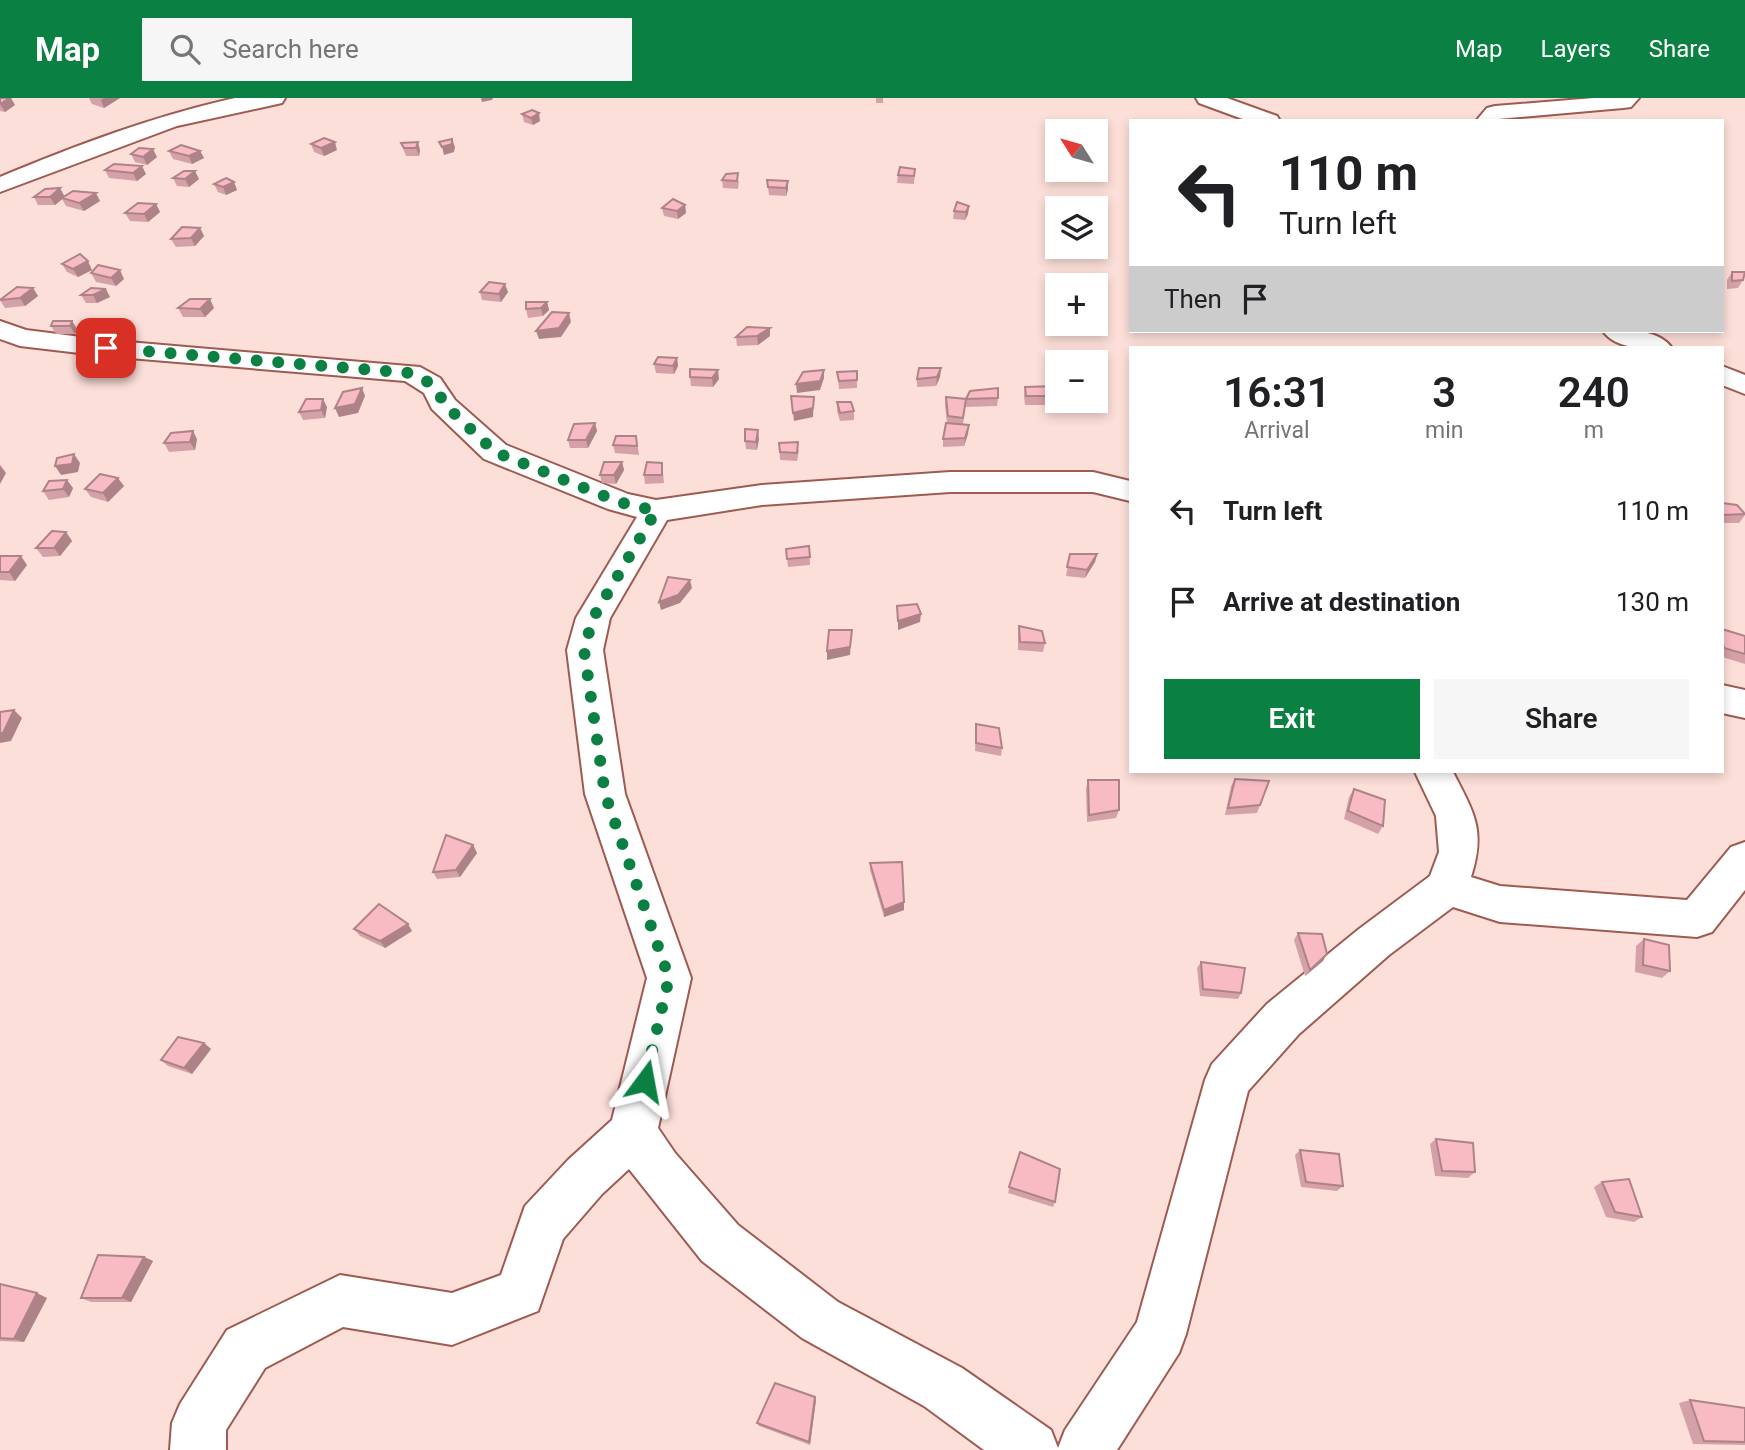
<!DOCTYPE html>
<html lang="en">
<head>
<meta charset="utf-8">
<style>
  body { margin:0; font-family:Roboto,sans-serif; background:#f6f6f6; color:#202124; height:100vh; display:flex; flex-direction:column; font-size:26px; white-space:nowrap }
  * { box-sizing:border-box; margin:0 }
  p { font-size:23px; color:#757577 }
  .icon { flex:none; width:38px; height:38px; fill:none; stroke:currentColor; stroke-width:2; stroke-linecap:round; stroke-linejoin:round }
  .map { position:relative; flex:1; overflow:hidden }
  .panel { position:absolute; left:1129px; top:248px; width:595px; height:427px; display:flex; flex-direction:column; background:#fff; border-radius:0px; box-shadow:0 4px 10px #0003 }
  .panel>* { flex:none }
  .banner { position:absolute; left:1129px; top:21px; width:595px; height:214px; border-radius:0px; box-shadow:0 4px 10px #0003; background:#fff; color:#202124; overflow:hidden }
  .needle { width:46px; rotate:307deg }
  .tools { position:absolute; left:1045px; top:21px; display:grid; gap:14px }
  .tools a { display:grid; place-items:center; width:63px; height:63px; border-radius:0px; background:#fff; box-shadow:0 4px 10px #0003; font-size:35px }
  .pin { position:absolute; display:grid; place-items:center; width:60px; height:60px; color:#fff; margin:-30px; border-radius:14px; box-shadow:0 4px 10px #0006 }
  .me { position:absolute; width:77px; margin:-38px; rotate:13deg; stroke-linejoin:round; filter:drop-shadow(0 0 5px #0008) }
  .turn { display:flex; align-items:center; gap:24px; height:147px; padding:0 35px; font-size:32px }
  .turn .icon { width:91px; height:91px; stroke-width:2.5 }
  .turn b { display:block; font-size:49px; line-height:60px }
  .then { display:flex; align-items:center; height:66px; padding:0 35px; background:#0003; gap:14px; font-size:26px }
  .eta { display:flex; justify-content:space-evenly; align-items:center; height:119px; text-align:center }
  .eta b { font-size:42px; font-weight:600; line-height:49px }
  .cta { display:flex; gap:14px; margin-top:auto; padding:14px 35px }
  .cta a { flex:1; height:80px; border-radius:0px; background:#0b8043; color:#fff; font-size:28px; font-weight:600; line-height:80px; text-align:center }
  .cta a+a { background:#f6f6f6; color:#202124 }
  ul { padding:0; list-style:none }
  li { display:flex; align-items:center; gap:21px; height:91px; padding:0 35px }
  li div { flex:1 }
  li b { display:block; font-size:26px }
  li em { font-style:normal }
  header { display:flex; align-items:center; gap:42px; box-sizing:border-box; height:98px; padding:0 35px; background:#0b8043; color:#fff }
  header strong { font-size:33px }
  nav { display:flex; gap:38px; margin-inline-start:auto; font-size:24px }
  .search { width:490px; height:63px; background:#f6f6f6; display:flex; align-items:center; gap:18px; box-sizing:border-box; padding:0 24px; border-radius:0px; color:#757577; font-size:26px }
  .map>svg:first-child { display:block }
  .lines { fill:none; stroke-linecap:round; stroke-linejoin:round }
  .minor-casing { stroke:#9d5b51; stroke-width:4 }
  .minor { fill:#fff; fill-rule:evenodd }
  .wall { fill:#d5a1a8 }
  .shaded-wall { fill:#ae8388 }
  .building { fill:#f8bbc3; stroke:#ae8388; stroke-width:2 }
  .route { stroke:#0b8043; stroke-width:12; stroke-dasharray:0 21.6 }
</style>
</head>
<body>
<header>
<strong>Map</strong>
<div class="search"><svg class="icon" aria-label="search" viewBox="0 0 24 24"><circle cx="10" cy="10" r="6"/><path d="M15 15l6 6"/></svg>Search here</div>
<nav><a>Map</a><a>Layers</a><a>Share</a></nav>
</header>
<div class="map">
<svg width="1745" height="1352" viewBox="0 0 1745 1352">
  <rect width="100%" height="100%" fill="#fddfd9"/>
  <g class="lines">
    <g class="minor-casing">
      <g id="minor">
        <path d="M235 0H285L282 5 177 28 0 94V79C77 47 154 18 235 0Z"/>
        <polygon points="1196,0 1227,0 1277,18 1280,23 1248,23 1199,5"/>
        <polygon points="1594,0 1639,0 1631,9 1623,10 1476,23 1487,10 1495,8"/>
        <path d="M0 223 26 232 105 242 420 269 440 280 455 302 506 347 628 396 656 402 762 387 950 374H1093L1130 383V403L1093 394H950L762 407 667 422 610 520 603 552 625 696 691 880 658 1030 675 1055 738 1127 838 1204 962 1270 1051 1332 1058 1350 1065 1332 1137 1224 1205 982 1212 966 1267 906 1359 831 1430 778 1439 754 1436 718 1415 674H1453C1474 715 1486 732 1471 779L1500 788 1687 802 1731 749 1745 744V792L1712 834 1697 839 1500 824 1453 809 1389 857 1299 936 1248 993 1186 1236 1179 1255 1117 1352H984L924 1308 802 1240 702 1163 629 1071 602 1096 563 1141 538 1213 452 1247 343 1229 265 1270 226 1332V1352H170L172 1325 180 1306 227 1232 340 1177 452 1195 501 1177 525 1108 568 1062 612 1022 647 880 585 696 567 552 576 520 637 419 608 411 484 361 432 311 424 295 405 283 105 258 20 248 0 241Z"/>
        <path d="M1603 233C1625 232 1658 230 1672 250 1651 251 1617 253 1603 233Z"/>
        <polygon points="1722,268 1745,277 1745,296 1722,287"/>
        <polygon points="1722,587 1745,592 1745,620 1722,615"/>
      </g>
    </g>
    <use href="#minor" class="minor"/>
  </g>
  <g class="wall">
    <polygon points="0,0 15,7 5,14 0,13"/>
    <polygon points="89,0 120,0 104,10 92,6"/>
    <rect x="876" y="0" width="7" height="5"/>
    <polygon points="522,16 540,23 533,27 524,24"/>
    <polygon points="401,45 420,52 419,58 406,58"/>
    <polygon points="311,46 337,52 324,58 314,54"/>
    <polygon points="169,53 200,53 204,60 192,66 173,61"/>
    <polygon points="131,56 157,59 147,67 135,64"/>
    <polygon points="915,71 914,86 897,85 898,77"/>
    <polygon points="105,72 146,76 137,83 109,80"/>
    <polygon points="173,80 199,81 189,89 177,88"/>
    <polygon points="722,82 739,83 738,91 723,90"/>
    <polygon points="767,82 788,83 788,91 786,98 769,97"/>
    <polygon points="234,84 237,92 226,97 218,94 214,86"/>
    <polygon points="65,98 100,103 84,113 66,108 62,101 55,107 38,107 34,99"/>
    <polygon points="156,106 160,114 148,124 130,123 125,115"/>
    <polygon points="685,107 686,115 678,121 664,118 662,110"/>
    <polygon points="969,108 968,116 965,122 953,121 954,113"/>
    <polygon points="200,130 204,138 195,148 176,149 171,141"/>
    <polygon points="62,166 92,172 78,179 67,174"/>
    <polygon points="1732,174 1743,182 1738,190 1727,191 1727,182"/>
    <polygon points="91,175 124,181 116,188 96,184"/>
    <polygon points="33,190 38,198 25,208 5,210 0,202"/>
    <polygon points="91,190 110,199 97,205 86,205 81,197"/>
    <polygon points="480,194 508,194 501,204 482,202"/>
    <polygon points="547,204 549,212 543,218 528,220 526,211"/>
    <polygon points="178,210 214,210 205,219 183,219"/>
    <polygon points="72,223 77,231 75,236 56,236 51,228"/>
    <polygon points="770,230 770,238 758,247 737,248 736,239"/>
    <polygon points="677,260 678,268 674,276 656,275 654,266"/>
    <polygon points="941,270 940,279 936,288 917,289 917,281"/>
    <polygon points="857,273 857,290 839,291 837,274"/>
    <polygon points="690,279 719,281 713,289 691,288"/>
    <polygon points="1057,288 1057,297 1050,307 1025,307 1024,298 1025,289"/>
    <polygon points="946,299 966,301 998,300 997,308 965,309 963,327 968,336 964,348 943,349 943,341 947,325 945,307"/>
    <polygon points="837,304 854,313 854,322 840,323 837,313"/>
    <polygon points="327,309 325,320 303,322 299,314"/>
    <polygon points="595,325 597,333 588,350 570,350 568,342"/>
    <polygon points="636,338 639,357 615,355 613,347"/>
    <polygon points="197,341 195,352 169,354 164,345"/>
    <polygon points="759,341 757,352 746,351 745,343"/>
    <polygon points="779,345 799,352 797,363 780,362"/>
    <polygon points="622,364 624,372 616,386 602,385 600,377"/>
    <polygon points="663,374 664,385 645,386 644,377"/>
    <polygon points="124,388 108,404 91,399 85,391"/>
    <polygon points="73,390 69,399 49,402 43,393"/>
    <polygon points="1722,405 1745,417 1739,425 1722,425"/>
    <polygon points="66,434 72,443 60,458 43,459 36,450"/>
    <polygon points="809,448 810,467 788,469 786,451"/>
    <polygon points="1070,456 1097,456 1095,464 1085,480 1066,478"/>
    <polygon points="0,458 27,467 15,483 0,482"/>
    <polygon points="1019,528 1045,545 1043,554 1018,552 1018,536"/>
    <polygon points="1722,531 1745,538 1745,566 1722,559"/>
    <polygon points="976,626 1002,650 1001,658 975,653"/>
    <polygon points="1235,681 1260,707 1257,715 1225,717 1231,688"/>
    <polygon points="1088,682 1119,712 1116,720 1087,724 1086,690"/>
    <polygon points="1354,691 1383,728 1378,736 1344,721 1349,699"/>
    <polygon points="473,747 477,755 460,779 437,781 433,774"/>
    <polygon points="870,765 904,804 904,812 884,819 870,772"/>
    <polygon points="354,831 412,833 385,850 360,838"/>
    <polygon points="1298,835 1323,863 1305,878 1294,842"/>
    <polygon points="1644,841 1670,873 1662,880 1635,874 1636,848"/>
    <polygon points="1201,864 1241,895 1238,901 1200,898 1197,870"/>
    <polygon points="204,945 211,951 192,976 168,968 161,962"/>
    <polygon points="1436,1041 1475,1074 1468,1080 1435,1078 1430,1046"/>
    <polygon points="1300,1052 1343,1088 1337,1093 1301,1089 1295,1057"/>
    <polygon points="1020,1054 1055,1104 1053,1109 1008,1095"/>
    <polygon points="1602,1084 1642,1119 1634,1124 1606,1119 1594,1089"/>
    <polygon points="144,1159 153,1163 131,1204 91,1204 81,1200"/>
    <polygon points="0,1186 47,1200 24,1244 0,1243"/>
    <polygon points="816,1302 810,1347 759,1328 757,1325"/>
    <polygon points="1690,1302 1745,1310 1745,1347 1693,1346 1679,1305"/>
  </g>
  <g class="shaded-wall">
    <polygon points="10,0 11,0 15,7 5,14 0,6"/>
    <polygon points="104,0 120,0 104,10 101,2"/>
    <polygon points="481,0 493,0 492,2 482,4"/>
    <polygon points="539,15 540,23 533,27 531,20"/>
    <polygon points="452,41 455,49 454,54 444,57 442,49"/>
    <polygon points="335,44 337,52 324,58 321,50"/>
    <polygon points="418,44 420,52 419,58 416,50"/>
    <polygon points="153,51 157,59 147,67 143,59"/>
    <polygon points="200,53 204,60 192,66 189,58"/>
    <polygon points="142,68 146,76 137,83 133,75"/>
    <polygon points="195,73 199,81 189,89 185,81"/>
    <polygon points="788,83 788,91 786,98 786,90"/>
    <polygon points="234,84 237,92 226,97 223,89"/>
    <polygon points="60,90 65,99 55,107 50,99"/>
    <polygon points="96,95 100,103 84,113 79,105"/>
    <polygon points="156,106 160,114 148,124 144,116"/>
    <polygon points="685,107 686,115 678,121 677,113"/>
    <polygon points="969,108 968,116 965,122 966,114"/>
    <polygon points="200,130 204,138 195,148 191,140"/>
    <polygon points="88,163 92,172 78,179 73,171"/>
    <polygon points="120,172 124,181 116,188 111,180"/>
    <polygon points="505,186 508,194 501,204 499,196"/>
    <polygon points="33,190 38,198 25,208 20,200"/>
    <polygon points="106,191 110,199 97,205 93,197"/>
    <polygon points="210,201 214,210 205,219 200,211"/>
    <polygon points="547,204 549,212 543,218 541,210"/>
    <polygon points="569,215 571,224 561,239 539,241 536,233"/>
    <polygon points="72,223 77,231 75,236 70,228"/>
    <polygon points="770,230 770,238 758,247 757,238"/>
    <polygon points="677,260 678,268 674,276 673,268"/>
    <polygon points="941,270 940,279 936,288 937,279"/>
    <polygon points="718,272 719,281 713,289 712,280"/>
    <polygon points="824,272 824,280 820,292 797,295 796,286"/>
    <polygon points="362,290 365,298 358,315 339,319 335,310"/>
    <polygon points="1057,290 1057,297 1050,307 1051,298"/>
    <polygon points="814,299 813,319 794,323 793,315"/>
    <polygon points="323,301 327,309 325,320 321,312"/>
    <polygon points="595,325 597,333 588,350 586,342"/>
    <polygon points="969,327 968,336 964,348 965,340"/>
    <polygon points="758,332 759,341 757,352 756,344"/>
    <polygon points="193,333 197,341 195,352 190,344"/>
    <polygon points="74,356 80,365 78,374 61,377 55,368"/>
    <polygon points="622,364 624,372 616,386 614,377"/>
    <polygon points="0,367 6,375 0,386"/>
    <polygon points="118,380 124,388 108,404 103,395"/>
    <polygon points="67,382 73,390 69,399 63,391"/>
    <polygon points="66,434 72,443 60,458 54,450"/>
    <polygon points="1097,456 1095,464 1085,480 1087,472"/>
    <polygon points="21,458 27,467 15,483 9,474"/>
    <polygon points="690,482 692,490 680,505 661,512 659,504"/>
    <polygon points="921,516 920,524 898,532 898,523"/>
    <polygon points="852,532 850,557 827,562 827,553"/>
    <polygon points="14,612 22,620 11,643 0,645 0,635"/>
    <polygon points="473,747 477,755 460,779 456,772"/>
    <polygon points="904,804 904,812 884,819 884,812"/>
    <polygon points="408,826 412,833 385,850 380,843"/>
    <polygon points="1327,856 1323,863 1305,878 1310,872"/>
    <polygon points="204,945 211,951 192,976 184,970"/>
    <polygon points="144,1159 153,1163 131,1204 122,1200"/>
    <polygon points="37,1195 47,1200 24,1244 14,1241"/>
    <polygon points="815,1299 816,1302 810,1347 809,1344"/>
  </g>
  <g class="building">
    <polygon points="0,0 10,0 0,6"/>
    <polygon points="532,12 539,15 531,20 522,16"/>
    <polygon points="324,40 335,44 321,50 311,46"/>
    <polygon points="452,41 452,46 442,49 439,44"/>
    <polygon points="418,44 416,50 404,50 401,45"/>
    <polygon points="181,47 200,53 189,58 169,53"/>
    <polygon points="139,50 153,51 143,59 131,56"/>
    <polygon points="114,66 142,68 133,75 105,72"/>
    <polygon points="900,69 915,71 914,78 898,77"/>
    <polygon points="184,73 195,73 185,81 173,80"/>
    <polygon points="738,75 737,83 722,82 726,76"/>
    <polygon points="226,80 234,84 223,89 214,86"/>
    <polygon points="767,82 788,83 786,90 768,89"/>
    <polygon points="60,90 50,99 34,99 45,91"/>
    <polygon points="73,93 96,95 79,105 62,100"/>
    <polygon points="673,101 685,107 677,113 662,110"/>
    <polygon points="957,104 969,108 966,114 954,113"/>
    <polygon points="138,105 156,106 144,116 125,115"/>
    <polygon points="182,129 200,130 191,140 171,141"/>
    <polygon points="80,156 88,163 73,171 62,166"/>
    <polygon points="98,167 120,172 111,180 91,175"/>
    <polygon points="1732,174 1745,174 1743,182 1732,183"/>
    <polygon points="489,184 505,186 499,196 480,194"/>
    <polygon points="17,189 33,190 20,200 0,202"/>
    <polygon points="91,190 106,191 93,197 81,197"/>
    <polygon points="190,201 210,201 200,211 178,210"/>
    <polygon points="526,204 547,204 541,210 526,211"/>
    <polygon points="552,214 569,215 559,230 536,233"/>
    <polygon points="53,223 72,223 70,228 51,228"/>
    <polygon points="747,229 770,230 757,238 736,239"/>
    <polygon points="658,259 677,260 673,268 654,266"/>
    <polygon points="919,270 941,270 937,279 917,281"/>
    <polygon points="690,271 718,272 712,280 690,279"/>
    <polygon points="824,272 820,283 796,286 803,274"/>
    <polygon points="857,273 857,282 839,283 837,274"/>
    <polygon points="1057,288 1057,290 1051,298 1026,298 1025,289"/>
    <polygon points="362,290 355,306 335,310 343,294"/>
    <polygon points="998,290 998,300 966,301 970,293"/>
    <polygon points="791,298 814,299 813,310 793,315"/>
    <polygon points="946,299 966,301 963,320 948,318"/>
    <polygon points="306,301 323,301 321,312 299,314"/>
    <polygon points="837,304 851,304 854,313 840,315"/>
    <polygon points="595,325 586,342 568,342 574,326"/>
    <polygon points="946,325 969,327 965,340 943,341"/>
    <polygon points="745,331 758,332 756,344 745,343"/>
    <polygon points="193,333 190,344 164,345 171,335"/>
    <polygon points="616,338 636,338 637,348 613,347"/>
    <polygon points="798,344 797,355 780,354 779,345"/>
    <polygon points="74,356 72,366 55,368 57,360"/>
    <polygon points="604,364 622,364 614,377 600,377"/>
    <polygon points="647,364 662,365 662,377 644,377"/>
    <polygon points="100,376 118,380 103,395 85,391"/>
    <polygon points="67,382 63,391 43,393 49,383"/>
    <polygon points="1722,405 1737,407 1745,416 1723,417 1722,415"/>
    <polygon points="52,433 66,434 54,450 36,450"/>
    <polygon points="809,448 810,459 787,461 786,451"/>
    <polygon points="1070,456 1097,456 1087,472 1067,469"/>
    <polygon points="0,458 21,458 9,474 0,474"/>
    <polygon points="668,479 690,482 678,497 659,504"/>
    <polygon points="917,506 921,516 898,523 897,508"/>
    <polygon points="1019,528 1042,533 1045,545 1020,544"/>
    <polygon points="1722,531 1745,538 1745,556 1724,550 1722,542"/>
    <polygon points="829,532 852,532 850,549 827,553"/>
    <polygon points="14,612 3,635 0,635 0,614"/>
    <polygon points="976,626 999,630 1002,650 976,645"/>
    <polygon points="1235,681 1269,683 1260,707 1228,710"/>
    <polygon points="1088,682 1119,682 1119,712 1089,717"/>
    <polygon points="1354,691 1385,702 1383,728 1348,713"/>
    <polygon points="446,737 473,747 456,772 433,774"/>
    <polygon points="902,764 904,804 884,812 870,765"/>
    <polygon points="379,806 408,826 380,843 354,831"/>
    <polygon points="1298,835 1322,836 1327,856 1310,872"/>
    <polygon points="1644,841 1669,847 1670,873 1643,867"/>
    <polygon points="1201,864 1245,870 1241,895 1203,891"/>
    <polygon points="178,939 204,945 184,970 161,962"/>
    <polygon points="1436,1041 1473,1045 1475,1074 1442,1073"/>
    <polygon points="1300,1052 1339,1056 1343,1088 1306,1084"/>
    <polygon points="1020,1054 1060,1071 1055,1104 1009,1089"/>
    <polygon points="1629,1081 1642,1119 1615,1114 1602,1084"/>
    <polygon points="98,1157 144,1159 122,1200 81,1200"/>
    <polygon points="0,1186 37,1195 14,1241 0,1240"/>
    <polygon points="775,1285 815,1299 809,1344 757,1325"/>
    <polygon points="1690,1302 1745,1310 1745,1344 1704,1343"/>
  </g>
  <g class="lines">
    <path class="route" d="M106 250 410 275C426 282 437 287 443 305L495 354 619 404 656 413 593 520 584 552 605 696 669 880 645 983"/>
  </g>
</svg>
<div class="tools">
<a><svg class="needle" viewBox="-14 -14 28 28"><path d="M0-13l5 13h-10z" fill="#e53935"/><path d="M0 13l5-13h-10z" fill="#757577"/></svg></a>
<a><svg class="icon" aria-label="layers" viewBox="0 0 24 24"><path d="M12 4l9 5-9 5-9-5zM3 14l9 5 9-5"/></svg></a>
<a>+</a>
<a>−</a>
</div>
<div class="pin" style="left:106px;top:250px;background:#d93025"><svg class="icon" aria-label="arrive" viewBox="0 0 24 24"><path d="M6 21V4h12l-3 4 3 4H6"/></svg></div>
<svg class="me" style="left:645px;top:983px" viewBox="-20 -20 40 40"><path d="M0-17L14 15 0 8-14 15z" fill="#0b8043" stroke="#fff" stroke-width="4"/></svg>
<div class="banner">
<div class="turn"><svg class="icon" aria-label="left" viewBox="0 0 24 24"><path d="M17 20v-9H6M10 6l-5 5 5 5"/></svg><div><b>110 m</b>Turn left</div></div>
<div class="then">Then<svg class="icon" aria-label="arrive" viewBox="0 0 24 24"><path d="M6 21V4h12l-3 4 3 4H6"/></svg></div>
</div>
<section class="panel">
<div class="eta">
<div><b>16:31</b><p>Arrival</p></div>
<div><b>3</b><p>min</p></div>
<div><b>240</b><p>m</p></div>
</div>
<ul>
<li><svg class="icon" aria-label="left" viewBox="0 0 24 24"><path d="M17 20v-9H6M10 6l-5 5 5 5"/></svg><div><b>Turn left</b></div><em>110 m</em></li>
<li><svg class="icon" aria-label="arrive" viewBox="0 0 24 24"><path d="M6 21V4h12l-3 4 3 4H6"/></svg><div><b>Arrive at destination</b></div><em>130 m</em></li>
</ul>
<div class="cta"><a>Exit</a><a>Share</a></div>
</section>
</div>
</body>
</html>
